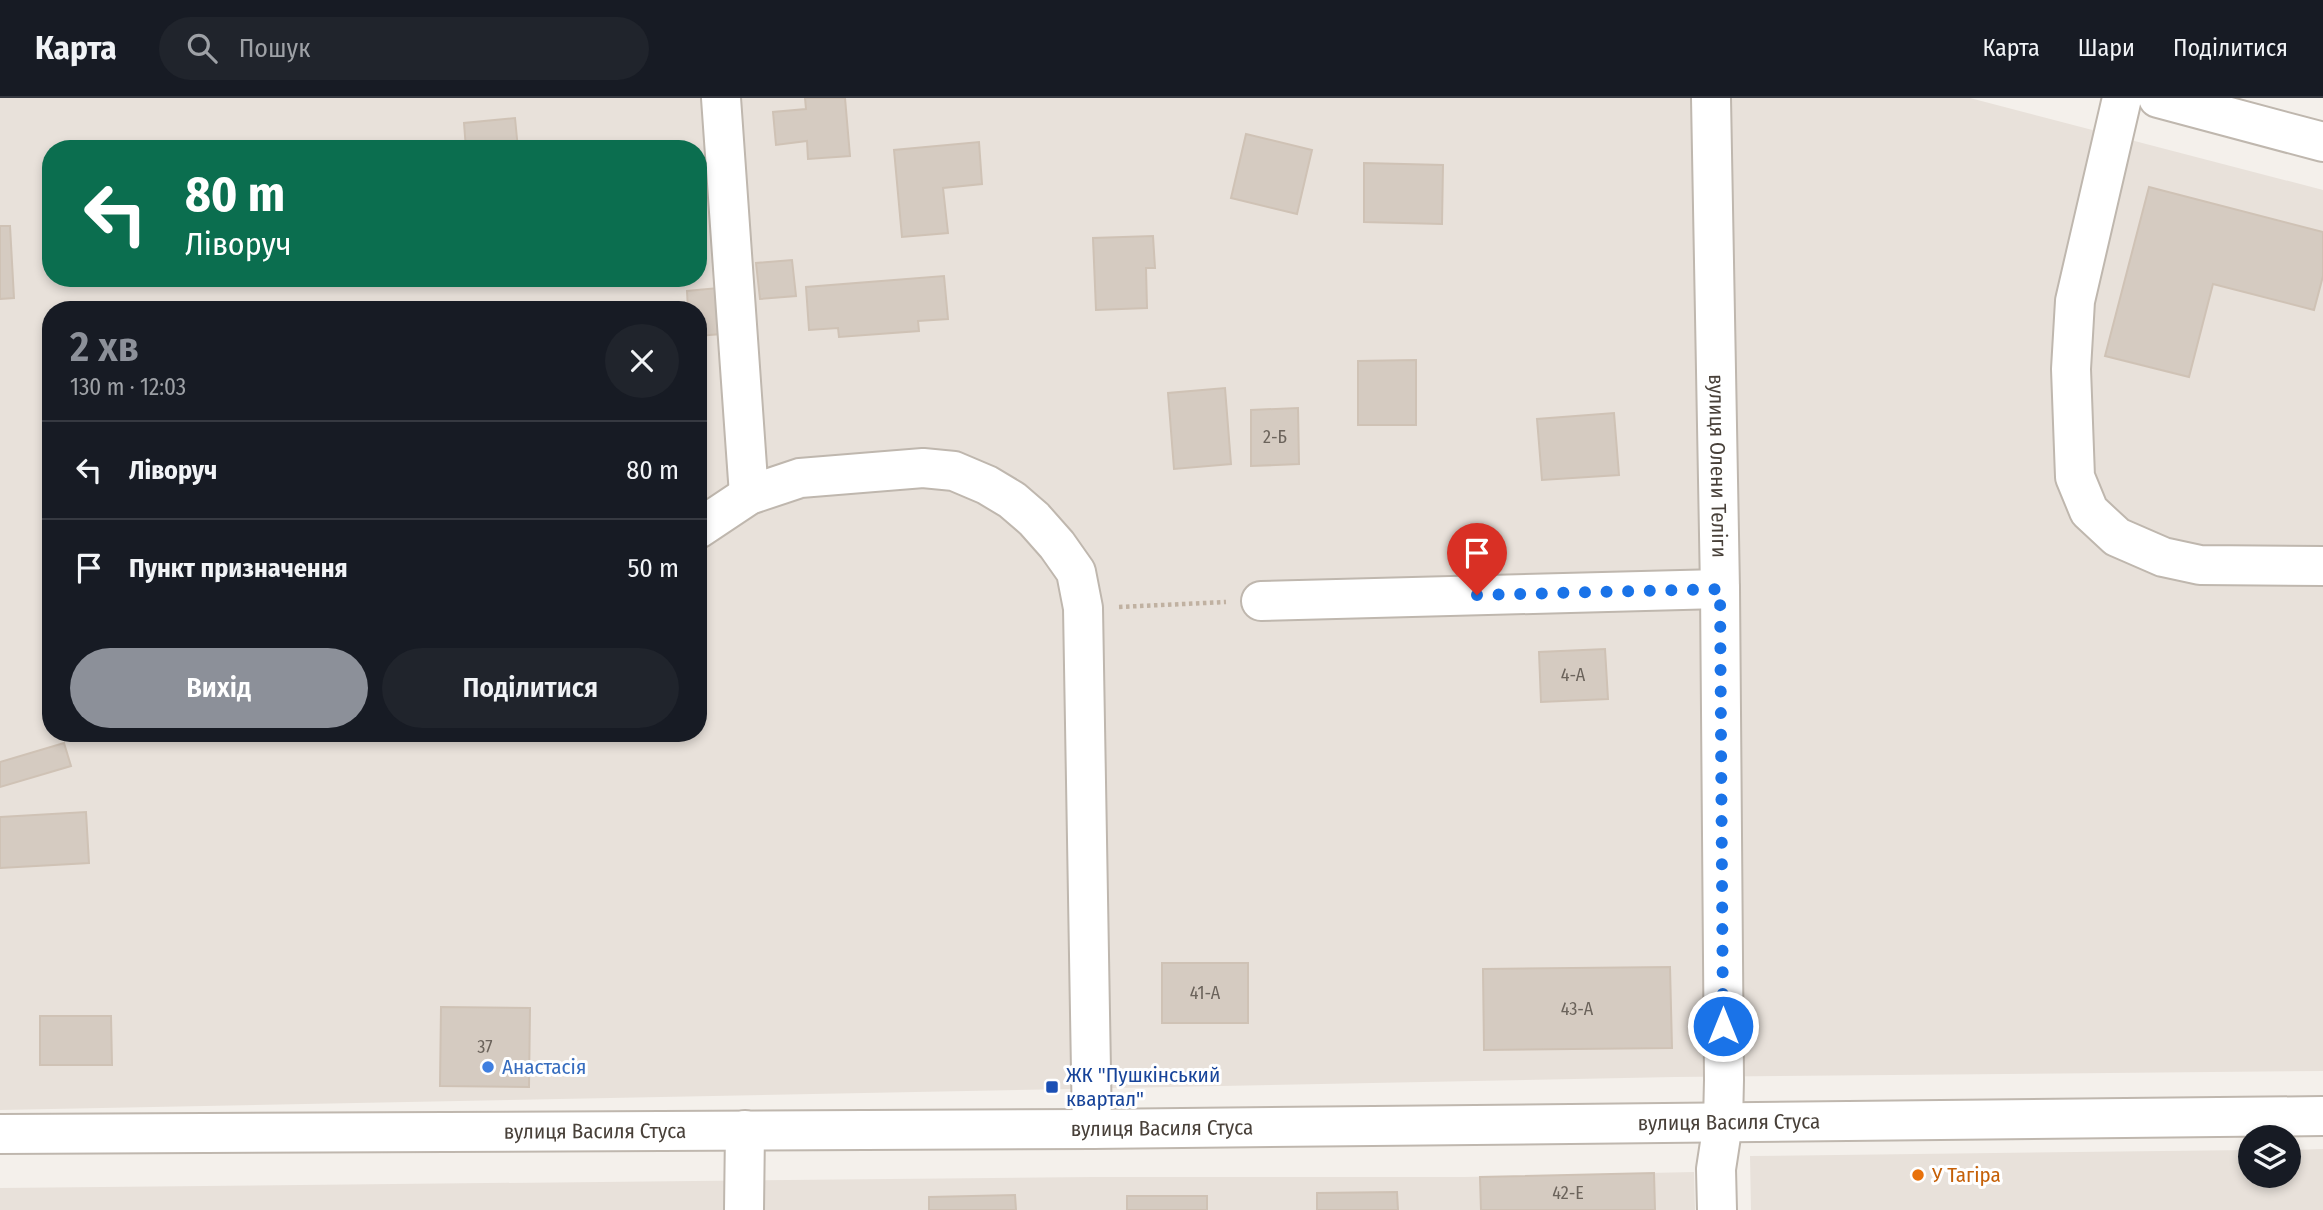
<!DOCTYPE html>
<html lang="uk">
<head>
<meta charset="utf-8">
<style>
  body { margin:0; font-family:"Fira Sans Condensed",sans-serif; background:#20242c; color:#f1f3f6; height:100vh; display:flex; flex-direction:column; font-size:26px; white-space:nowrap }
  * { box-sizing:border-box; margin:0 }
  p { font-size:23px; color:#9ea1a6 }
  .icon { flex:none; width:38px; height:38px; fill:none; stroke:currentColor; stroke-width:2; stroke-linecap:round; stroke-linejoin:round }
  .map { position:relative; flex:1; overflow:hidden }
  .panel { position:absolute; left:42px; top:203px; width:665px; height:441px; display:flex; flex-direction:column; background:#171b24; border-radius:28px; box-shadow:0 4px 10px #0003 }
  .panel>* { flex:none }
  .hud { position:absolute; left:42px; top:42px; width:665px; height:147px; border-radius:28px; box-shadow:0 4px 10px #0003; background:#0b6e4f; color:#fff; overflow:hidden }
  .buttons { position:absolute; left:2238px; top:1027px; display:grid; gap:14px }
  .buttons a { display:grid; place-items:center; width:63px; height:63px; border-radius:50%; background:#171b24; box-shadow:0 4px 10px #0003; font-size:35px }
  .pin { position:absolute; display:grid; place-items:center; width:60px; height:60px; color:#fff; margin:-72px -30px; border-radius:50% 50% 50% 0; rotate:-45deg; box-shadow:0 0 7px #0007 }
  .pin .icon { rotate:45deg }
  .me { position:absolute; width:77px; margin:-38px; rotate:0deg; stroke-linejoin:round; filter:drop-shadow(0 0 5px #0008) }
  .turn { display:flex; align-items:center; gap:24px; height:147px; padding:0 28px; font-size:32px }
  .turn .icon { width:91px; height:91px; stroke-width:2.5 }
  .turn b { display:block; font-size:49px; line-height:60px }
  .round { display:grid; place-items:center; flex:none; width:74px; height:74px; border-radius:37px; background:#20242c }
  .summary { display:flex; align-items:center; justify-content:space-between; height:119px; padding:0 28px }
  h1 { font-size:42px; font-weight:600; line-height:52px; color:#8c9099 }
  .button { display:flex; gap:14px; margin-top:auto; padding:14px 28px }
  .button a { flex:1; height:80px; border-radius:42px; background:#8c9099; color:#fff; font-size:28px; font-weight:600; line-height:80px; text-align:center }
  .button a+a { background:#20242c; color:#f1f3f6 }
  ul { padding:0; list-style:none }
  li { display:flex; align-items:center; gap:21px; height:98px; padding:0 28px; border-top:2px solid #363941 }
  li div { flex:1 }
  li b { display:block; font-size:26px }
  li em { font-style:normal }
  header { display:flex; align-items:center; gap:42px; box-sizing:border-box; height:98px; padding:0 35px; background:#171b24; border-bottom:2px solid #363941 }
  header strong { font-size:33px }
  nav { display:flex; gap:38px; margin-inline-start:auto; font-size:24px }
  .search { width:490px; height:63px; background:#20242c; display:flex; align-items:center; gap:18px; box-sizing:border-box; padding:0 24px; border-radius:38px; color:#9ea1a6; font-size:26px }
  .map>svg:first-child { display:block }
  .residential { fill:#e8e1da; fill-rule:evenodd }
  .building { fill:#d5cbc1; stroke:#cfc2b5; stroke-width:2 }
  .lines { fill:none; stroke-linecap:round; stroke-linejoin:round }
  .minor-casing { stroke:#bfb7ae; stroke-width:42 }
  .path { stroke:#c0b1a1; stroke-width:4.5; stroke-dasharray:3.5 3.5; stroke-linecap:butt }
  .minor { stroke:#fff; stroke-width:38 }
  .route { stroke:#1a73e8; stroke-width:12; stroke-dasharray:0 21.6 }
  .shop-dot { fill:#3f7fe0; stroke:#fff; stroke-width:2.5 }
  .transit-dot { fill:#1a4fb4; stroke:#fff; stroke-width:2.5 }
  .food-dot { fill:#e8710a; stroke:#fff; stroke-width:2.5 }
  .labels { text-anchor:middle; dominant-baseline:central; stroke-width:6; stroke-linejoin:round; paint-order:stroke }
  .number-label { font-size:18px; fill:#6b635b }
  .street-label { font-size:21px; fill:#484039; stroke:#fff }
  .shop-label { font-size:21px; fill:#366cbe; stroke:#fff; text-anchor:start }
  .transit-label { font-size:21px; fill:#164399; stroke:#fff; text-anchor:start }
  .food-label { font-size:21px; fill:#c56008; stroke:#fff; text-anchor:start }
</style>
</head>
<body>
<header>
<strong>Карта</strong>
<div class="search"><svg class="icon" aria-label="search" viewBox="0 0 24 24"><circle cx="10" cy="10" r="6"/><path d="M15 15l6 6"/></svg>Пошук</div>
<nav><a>Карта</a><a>Шари</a><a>Поділитися</a></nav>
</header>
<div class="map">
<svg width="2323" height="1112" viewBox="0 0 2323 1112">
  <rect width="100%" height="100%" fill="#f4f0eb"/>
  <g class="residential">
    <path d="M0 0H1970L2323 92V973L1675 979 0 1012ZM51 51H698V180H51ZM51 212H698V635H51Z"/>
    <polygon points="2323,1051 2323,1112 1751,1112 1750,1058 2250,1052 2250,1078 2289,1078 2289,1052"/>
    <polygon points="1694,1074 1695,1112 0,1112 0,1090 1093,1079 1464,1079"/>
  </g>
  <g class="building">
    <polygon points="805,0 845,0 850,58 808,61 807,43 776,47 773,14 806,11"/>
    <polygon points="515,20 518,51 466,51 464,25"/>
    <polygon points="1246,36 1312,52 1297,116 1231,100"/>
    <polygon points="979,44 982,86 943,90 948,135 902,139 894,52"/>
    <polygon points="1364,65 1443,67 1442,126 1364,124"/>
    <polygon points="2149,89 2323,134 2323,178 2314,212 2213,186 2189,279 2105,258"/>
    <polygon points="0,128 10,128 14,200 0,201"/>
    <polygon points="1153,138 1155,170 1146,170 1147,210 1096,212 1093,140"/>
    <polygon points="792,162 796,198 760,201 756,165"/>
    <polygon points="944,178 948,221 918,223 919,233 839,239 838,230 809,232 806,189"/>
    <polygon points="718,190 721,236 698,238 698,212 688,212 687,193"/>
    <polygon points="1416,262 1416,327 1358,327 1358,263"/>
    <polygon points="1225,290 1231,366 1174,371 1168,295"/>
    <polygon points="1298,310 1299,366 1251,368 1251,312"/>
    <polygon points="1614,315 1619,377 1542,382 1537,321"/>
    <polygon points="1605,551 1608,601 1541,604 1539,554"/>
    <polygon points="64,645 71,668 0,689 0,664"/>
    <polygon points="86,714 89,765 0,770 0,719"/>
    <rect x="1162" y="865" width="86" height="60"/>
    <polygon points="1670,869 1672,950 1484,952 1483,871"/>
    <polygon points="441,909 530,910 529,989 440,988"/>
    <polygon points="40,918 111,918 112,967 40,967"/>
    <polygon points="1654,1075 1655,1112 1481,1112 1480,1079"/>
    <polygon points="1397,1094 1398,1112 1317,1112 1317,1095"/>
    <polygon points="1015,1097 1016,1112 929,1112 929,1099"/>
    <rect x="1127" y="1098" width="80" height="14"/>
  </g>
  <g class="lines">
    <g class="minor-casing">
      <g id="minor">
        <polyline points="721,0 749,397"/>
        <path id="s1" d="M1711 0 1720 491 1724 982 1723 1025 1716 1071 1717 1112"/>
        <polyline points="2122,0 2075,203 2071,271 2075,379 2089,413 2117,439 2163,459 2200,467 2323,468"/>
        <polyline points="2158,0 2323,44"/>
        <polyline points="698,431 749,397 800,380 923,370 954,373 987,387 1012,402 1034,421 1057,447 1076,474 1083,510 1092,1031"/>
        <polyline points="1261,503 1720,491"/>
        <path id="s2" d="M0 1036 1092 1031 2323 1018"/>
        <polyline points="744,1112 745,1032"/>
      </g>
    </g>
    <polyline class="path" points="1119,509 1226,504"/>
    <use href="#minor" class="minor"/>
  </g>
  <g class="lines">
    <polyline class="route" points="1477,497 1720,491 1723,928"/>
  </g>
  <circle class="shop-dot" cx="488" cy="969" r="7"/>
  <rect class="transit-dot" x="1045" y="982" width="14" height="14" rx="3.5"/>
  <circle class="food-dot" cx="1918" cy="1077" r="7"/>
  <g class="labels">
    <g class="number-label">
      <text x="1275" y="339">2-Б</text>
      <text x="1573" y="577">4-А</text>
      <text x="1205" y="895">41-А</text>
      <text x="1577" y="911">43-А</text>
      <text x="485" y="949">37</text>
      <text x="1568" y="1095">42-Е</text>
    </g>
    <g class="street-label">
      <text stroke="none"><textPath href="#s1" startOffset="368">вулиця Олени Теліги</textPath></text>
      <text stroke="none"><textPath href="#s2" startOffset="1729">вулиця Василя Стуса</textPath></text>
      <text stroke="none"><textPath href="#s2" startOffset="1162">вулиця Василя Стуса</textPath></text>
      <text stroke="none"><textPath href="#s2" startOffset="595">вулиця Василя Стуса</textPath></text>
    </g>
    <g class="shop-label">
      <text x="502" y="969">Анастасія</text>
    </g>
    <g class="transit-label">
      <text x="1066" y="977">ЖК "Пушкінський<tspan x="1066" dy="24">квартал"</tspan></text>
    </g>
    <g class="food-label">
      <text x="1932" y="1077">У Тагіра</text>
    </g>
  </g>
</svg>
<div class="buttons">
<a><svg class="icon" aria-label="layers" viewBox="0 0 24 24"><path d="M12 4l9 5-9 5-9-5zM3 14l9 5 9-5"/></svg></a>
</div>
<div class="pin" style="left:1477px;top:497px;background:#d93025"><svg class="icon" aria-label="arrive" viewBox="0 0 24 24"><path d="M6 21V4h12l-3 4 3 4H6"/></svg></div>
<svg class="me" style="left:1723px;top:928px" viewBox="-20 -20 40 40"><circle r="17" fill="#1a73e8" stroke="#fff" stroke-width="3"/><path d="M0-11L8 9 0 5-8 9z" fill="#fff"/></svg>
<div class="hud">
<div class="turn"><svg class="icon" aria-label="left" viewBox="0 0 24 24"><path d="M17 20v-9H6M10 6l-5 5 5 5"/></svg><div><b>80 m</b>Ліворуч</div></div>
</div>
<section class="panel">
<div class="summary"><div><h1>2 хв</h1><p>130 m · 12:03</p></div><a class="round"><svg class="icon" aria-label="close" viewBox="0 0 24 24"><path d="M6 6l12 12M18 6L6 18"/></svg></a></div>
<ul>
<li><svg class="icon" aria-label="left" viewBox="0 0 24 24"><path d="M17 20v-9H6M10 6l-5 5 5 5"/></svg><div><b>Ліворуч</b></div><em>80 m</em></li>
<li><svg class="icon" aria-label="arrive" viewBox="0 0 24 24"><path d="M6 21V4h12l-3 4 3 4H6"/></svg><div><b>Пункт призначення</b></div><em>50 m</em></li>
</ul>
<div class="button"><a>Вихід</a><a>Поділитися</a></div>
</section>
</div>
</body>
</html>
